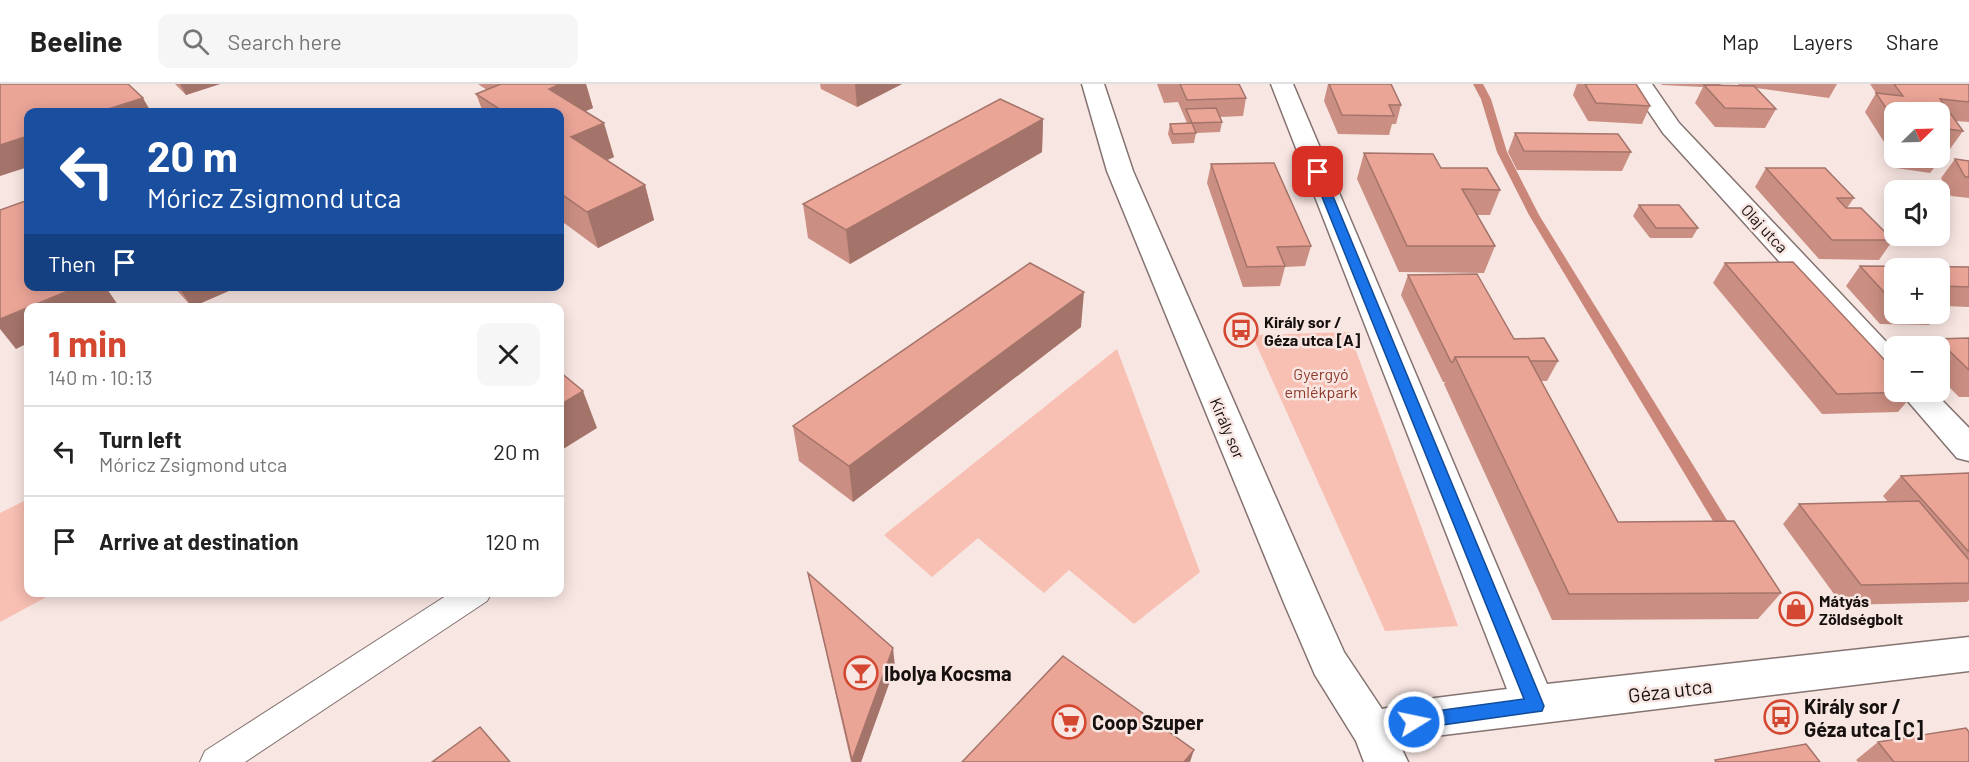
<!DOCTYPE html>
<html lang="en">
<head>
<meta charset="utf-8">
<style>
  body { margin:0; font-family:Barlow,sans-serif; background:#f6f6f6; color:#222; height:100vh; display:flex; flex-direction:column; font-size:22px; white-space:nowrap }
  * { box-sizing:border-box; margin:0 }
  p { font-size:20px; color:#767676 }
  .icon { flex:none; width:33px; height:33px; fill:none; stroke:currentColor; stroke-width:2; stroke-linecap:round; stroke-linejoin:round }
  .map { position:relative; flex:1; overflow:hidden }
  .sheet { position:absolute; left:24px; top:219px; width:540px; height:294px; display:flex; flex-direction:column; background:#fff; border-radius:12px; box-shadow:0 3px 15px #0003 }
  .sheet>* { flex:none }
  .top-card { position:absolute; left:24px; top:24px; width:540px; height:183px; border-radius:12px; box-shadow:0 3px 15px #0003; background:#1a4fa0; color:#fff; overflow:hidden }
  .needle { width:39px; rotate:67deg }
  .controls { position:absolute; left:1884px; top:18px; display:grid; gap:12px }
  .controls a { display:grid; place-items:center; width:66px; height:66px; border-radius:12px; background:#fff; box-shadow:0 3px 15px #0003; font-size:30px }
  .pin { position:absolute; display:grid; place-items:center; width:51px; height:51px; color:#fff; margin:-26px; border-radius:12px; box-shadow:0 3px 9px #0006 }
  .me { position:absolute; width:66px; margin:-33px; rotate:80deg; stroke-linejoin:round; filter:drop-shadow(0 0 4px #0008) }
  .turn { display:flex; align-items:center; gap:21px; height:126px; padding:0 24px; font-size:27px }
  .turn .icon { width:78px; height:78px; stroke-width:2.5 }
  .turn b { display:block; font-size:42px; line-height:51px }
  .then { display:flex; align-items:center; height:57px; padding:0 24px; background:#0003; gap:12px; font-size:22px }
  .round { display:grid; place-items:center; flex:none; width:63px; height:63px; border-radius:12px; background:#f6f6f6 }
  .headline { display:flex; align-items:center; justify-content:space-between; height:102px; padding:0 24px }
  h1 { font-size:36px; font-weight:700; line-height:45px; color:#d44832 }
  ul { padding:0; list-style:none }
  li { display:flex; align-items:center; gap:18px; height:90px; padding:0 24px; border-top:2px solid #e0e0e0 }
  li div { flex:1 }
  li b { display:block; font-size:22px }
  li em { font-style:normal }
  header { display:flex; align-items:center; gap:36px; box-sizing:border-box; height:84px; padding:0 30px; background:#fff; border-bottom:2px solid #e0e0e0 }
  header strong { font-size:28px }
  nav { display:flex; gap:33px; margin-inline-start:auto; font-size:21px }
  .search { width:420px; height:54px; background:#f6f6f6; display:flex; align-items:center; gap:15px; box-sizing:border-box; padding:0 21px; border-radius:12px; color:#767676; font-size:22px }
  .map>svg:first-child { display:block }
  .green { fill:#f8bfb3 }
  .lines { fill:none; stroke-linecap:round; stroke-linejoin:round }
  .stream { fill:#ca8779; fill-rule:evenodd }
  .lane-casing { stroke:#847370; stroke-width:2 }
  .street-casing { stroke:#847370; stroke-width:3 }
  .lane { fill:#fff; fill-rule:evenodd }
  .street { fill:#fff; fill-rule:evenodd }
  .wall { fill:#ca8e82 }
  .shaded-wall { fill:#a4746a }
  .building { fill:#eba597; stroke:#a4746a; stroke-width:1.5 }
  .route { fill:#1a73e8; stroke:#114b97; stroke-width:1.5 }
  .labels { text-anchor:middle; dominant-baseline:central; stroke-width:5; stroke-linejoin:round; paint-order:stroke }
  .street-label { font-size:16px; fill:#16100f; stroke:#f8e6e2 }
  .poi-label { font-size:16px; font-weight:bold; fill:#16100f; stroke:#f8e6e2; text-anchor:start }
  .park-label { font-size:16px; fill:#8c392b; stroke:#f8e6e2 }
  .near-poi-label { font-size:20px; font-weight:bold; fill:#16100f; stroke:#f8e6e2; text-anchor:start }
  .near-street-label { font-size:20px; fill:#16100f; stroke:#f8e6e2 }
</style>
</head>
<body>
<header>
<strong>Beeline</strong>
<div class="search"><svg class="icon" aria-label="search" viewBox="0 0 24 24"><circle cx="10" cy="10" r="6"/><path d="M15 15l6 6"/></svg>Search here</div>
<nav><a>Map</a><a>Layers</a><a>Share</a></nav>
</header>
<div class="map">
<svg width="1969" height="678" viewBox="0 0 1969 678">
  <rect width="100%" height="100%" fill="#f8e6e2"/>
  <g class="green">
    <polygon points="1349,248 1458,542 1385,547 1252,251"/>
    <polygon points="1117,265 1200,488 1134,540 1069,486 1044,509 978,454 932,493 884,451"/>
    <polygon points="28,415 28,508 54,509 0,538 0,429"/>
  </g>
  <g class="lines">
    <polygon class="stream" points="1473,0 1483,0 1491,15 1507,68 1539,131 1735,449 1737,453 1735,457 1730,459 1725,457 1529,131 1497,68 1481,15"/>
    <g class="lane-casing">
      <polygon id="lane" points="452,508 492,508 487,517 245,678 200,678 205,667"/>
    </g>
    <g class="street-casing">
      <g id="street">
        <polygon points="1082,0 1104,0 1133,87 1322,519 1344,568 1382,625 1435,614 1507,605 1271,0 1293,0 1547,600 1969,553 1969,587 1435,652 1399,659 1408,678 1364,678 1356,657 1315,591 1284,519 1107,87"/>
        <polygon points="1630,0 1652,0 1679,39 1894,266 1894,295 1883,292 1663,49"/>
        <polygon points="1900,308 1934,308 1969,344 1969,377 1957,374"/>
      </g>
    </g>
    <use href="#lane" class="lane"/>
    <use href="#street" class="street"/>
  </g>
  <g class="wall">
    <polygon points="175,0 220,0 186,11"/>
    <polygon points="478,0 586,0 593,24 585,27 614,73 607,76 645,101 654,136 598,164 560,136 560,28 483,28 476,10 487,6"/>
    <polygon points="820,0 902,0 857,23 821,5"/>
    <polygon points="1157,0 1239,0 1246,14 1243,32 1220,33 1222,38 1220,48 1196,49 1194,59 1172,60 1168,50 1170,40 1187,39 1178,18 1164,19"/>
    <polygon points="1328,0 1391,0 1401,21 1396,40 1392,40 1389,51 1338,50 1324,17"/>
    <polygon points="1577,0 1636,0 1650,22 1642,40 1588,37 1573,11"/>
    <polygon points="1661,0 1721,0 1720,1 1739,2 1738,0 1837,0 1829,14 1756,4 1776,25 1765,44 1715,43 1695,19 1703,3 1662,1"/>
    <polygon points="1870,0 1969,0 1969,38 1956,37 1963,47 1950,65 1940,64 1940,28 1894,28 1894,74 1935,74 1938,79 1930,89 1896,84 1887,64 1891,58 1884,58 1865,28 1876,9"/>
    <polygon points="1043,35 1042,68 850,180 808,154 803,120"/>
    <polygon points="1515,49 1631,68 1622,87 1517,86 1508,68"/>
    <polygon points="1364,69 1441,84 1500,106 1490,131 1477,131 1495,162 1484,189 1399,188 1357,95"/>
    <polygon points="1955,75 1969,77 1969,114 1951,112 1941,94"/>
    <polygon points="1211,80 1311,162 1305,182 1285,183 1280,202 1243,203 1207,99"/>
    <polygon points="1766,84 1854,114 1847,124 1893,156 1879,176 1819,175 1755,103"/>
    <polygon points="1639,121 1698,144 1692,154 1650,154 1633,132"/>
    <polygon points="1725,179 1915,308 1898,328 1822,330 1713,199"/>
    <polygon points="1860,182 1969,183 1969,223 1944,222 1940,228 1940,184 1894,184 1894,230 1938,230 1929,241 1880,240 1846,202"/>
    <polygon points="1408,191 1514,255 1558,277 1547,297 1541,297 1618,438 1781,509 1758,535 1552,536 1444,300 1445,298 1443,298 1401,211"/>
    <polygon points="173,202 240,202 192,223"/>
    <polygon points="1081,243 853,418 799,377 793,342"/>
    <polygon points="1969,254 1969,313 1959,313 1940,294 1940,262 1931,262 1937,255"/>
    <polygon points="1969,389 1969,516 1967,518 1842,521 1783,440 1799,420 1888,418 1883,412 1901,392"/>
    <polygon points="808,489 895,583 861,678 851,678"/>
    <polygon points="1878,658 1969,678 1858,678 1856,676"/>
  </g>
  <g class="shaded-wall">
    <polygon points="180,0 220,0 186,11"/>
    <polygon points="560,0 586,0 593,24 560,38 549,5"/>
    <polygon points="855,0 902,0 857,23"/>
    <polygon points="143,14 151,28 99,28"/>
    <polygon points="1043,35 1042,68 850,180 846,146"/>
    <polygon points="604,39 614,73 581,88 571,53"/>
    <polygon points="28,52 28,83 0,92 0,61"/>
    <polygon points="645,101 654,136 598,164 587,128"/>
    <polygon points="80,202 105,202 118,221 113,224 29,224"/>
    <polygon points="178,202 240,202 192,223"/>
    <polygon points="1084,208 1081,243 853,418 849,382"/>
    <polygon points="28,224 28,259 16,265 0,245 0,235"/>
    <polygon points="583,307 597,344 560,367 560,321"/>
    <polygon points="893,564 895,583 861,678 852,678 852,676"/>
    <polygon points="1194,666 1190,678 1184,678"/>
  </g>
  <g class="building">
    <polygon points="0,0 128,0 143,14 99,28 28,28 28,52 0,61"/>
    <polygon points="501,0 560,0 549,5 604,39 571,53 645,101 587,128 560,109 560,28 504,28 476,10"/>
    <polygon points="1180,0 1239,0 1246,14 1187,16"/>
    <polygon points="1329,0 1391,0 1401,21 1389,21 1394,32 1342,31"/>
    <polygon points="1585,0 1636,0 1650,22 1596,19"/>
    <polygon points="1894,0 1969,0 1969,18 1940,15 1963,47 1940,44 1940,28 1894,28 1894,36 1876,9 1903,12"/>
    <polygon points="1704,1 1754,2 1776,25 1725,24"/>
    <polygon points="1000,15 1043,35 846,146 803,120"/>
    <polygon points="1216,24 1222,38 1192,39 1186,25"/>
    <polygon points="1192,39 1196,49 1173,50 1170,40"/>
    <polygon points="1515,49 1618,50 1631,68 1524,67"/>
    <polygon points="1364,69 1433,70 1441,84 1487,84 1500,106 1462,105 1495,162 1407,162"/>
    <polygon points="1903,74 1935,74 1938,79"/>
    <polygon points="1955,75 1969,77 1969,93 1965,93"/>
    <polygon points="1274,79 1311,162 1277,163 1285,182 1247,183 1211,80"/>
    <polygon points="1766,84 1825,84 1854,114 1837,114 1846,124 1861,124 1893,156 1832,156"/>
    <polygon points="28,116 28,202 80,202 0,235 0,126"/>
    <polygon points="1639,121 1679,121 1698,144 1656,144"/>
    <polygon points="1793,178 1894,286 1894,308 1915,308 1837,310 1725,179"/>
    <polygon points="1030,179 1084,208 849,382 793,342"/>
    <polygon points="1860,182 1969,183 1969,203 1940,202 1940,184 1894,184 1894,219"/>
    <polygon points="1477,190 1514,255 1544,254 1558,277 1530,277 1528,273 1455,273 1453,278 1451,278 1408,191"/>
    <polygon points="1940,215 1945,221 1940,221"/>
    <polygon points="1969,254 1969,286 1937,255"/>
    <polygon points="1455,273 1528,273 1618,438 1734,437 1781,509 1569,510"/>
    <polygon points="560,288 583,307 560,321"/>
    <polygon points="1969,389 1969,468 1901,392"/>
    <polygon points="1919,417 1969,476 1969,499 1861,501 1799,420"/>
    <polygon points="808,489 893,564 852,676"/>
    <polygon points="1063,572 1194,666 1184,678 962,678"/>
    <polygon points="480,643 510,678 432,678"/>
    <polygon points="1966,644 1969,648 1969,678 1894,678 1878,658"/>
    <polygon points="1806,660 1820,678 1716,678 1715,676"/>
  </g>
  <polygon class="route" points="1318,85 1323,88 1544,622 1542,627 1414,645 1408,643 1405,638 1408,632 1414,630 1524,615 1312,88"/>
  <defs>
    <g id="bus-ring" transform="scale(1.725)"><circle r="9.5" fill="#f8e6e2" stroke="#d44832" stroke-width="1.5"/><path d="M-5-6H5V4H4V6H2V4H-2V6H-4V4H-5ZM-3.5-4V0h7V-4ZM-3.5 1.2v1.5H-2V1.2ZM2 1.2v1.5H3.5V1.2Z" fill="#d44832"/></g>
    <g id="shop-ring" transform="scale(1.725)"><circle r="9.5" fill="#f8e6e2" stroke="#d44832" stroke-width="1.5"/><path d="M-5-2.5h2.3a2.7 3.5 0 0 1 5.4 0H5L5.5 6h-11ZM-1.5-2.5h3a1.5 2.3 0 0 0-3 0Z" fill="#d44832"/></g>
    <g id="bar-ring" transform="scale(1.725)"><circle r="9.5" fill="#f8e6e2" stroke="#d44832" stroke-width="1.5"/><path d="M-6-5H6L.8 .8V4.5H3.5V6h-7V4.5H-.8V.8Z" fill="#d44832"/></g>
    <g id="supermarket-ring" transform="scale(1.725)"><circle r="9.5" fill="#f8e6e2" stroke="#d44832" stroke-width="1.5"/><path d="M-6-5.5h2.5l.6 2H6L4.5 2H-2.5L-4.4-4H-6ZM-1.5 3.2a1.3 1.3 0 1 0 .1 0ZM3 3.2a1.3 1.3 0 1 0 .1 0Z" fill="#d44832"/></g>
  </defs>
  <g fill-rule="evenodd">
    <use href="#bus-ring" x="1241" y="246"/>
    <use href="#shop-ring" x="1796" y="525"/>
    <use href="#bar-ring" x="861" y="589"/>
    <use href="#bus-ring" x="1781" y="633"/>
    <use href="#supermarket-ring" x="1069" y="638"/>
  </g>
  <g class="labels">
    <g class="street-label">
      <text transform="translate(1765 144) rotate(47)">Olaj utca</text>
      <text transform="translate(1228 344) rotate(67)">Király sor</text>
    </g>
    <g class="poi-label">
      <text x="1264" y="237">Király sor /<tspan x="1264" dy="18">Géza utca [A]</tspan></text>
      <text x="1819" y="516">Mátyás<tspan x="1819" dy="18">Zöldségbolt</tspan></text>
    </g>
    <g class="park-label">
      <text x="1321" y="289">Gyergyó<tspan x="1321" dy="18">emlékpark</tspan></text>
    </g>
    <g class="near-poi-label">
      <text x="884" y="589">Ibolya Kocsma</text>
      <text x="1804" y="622">Király sor /<tspan x="1804" dy="23">Géza utca [C]</tspan></text>
      <text x="1092" y="638">Coop Szuper</text>
    </g>
    <g class="near-street-label">
      <text transform="translate(1670 606) rotate(-7)">Géza utca</text>
    </g>
  </g>
</svg>
<div class="controls">
<a><svg class="needle" viewBox="-14 -14 28 28"><path d="M0-13l5 13h-10z" fill="#e53935"/><path d="M0 13l5-13h-10z" fill="#767676"/></svg></a>
<a><svg class="icon" aria-label="sound" viewBox="0 0 24 24"><path d="M4 9h4l5-4v14l-5-4H4zM17 9q2 3 0 6"/></svg></a>
<a>+</a>
<a>−</a>
</div>
<div class="pin" style="left:1318px;top:88px;background:#d93025"><svg class="icon" aria-label="arrive" viewBox="0 0 24 24"><path d="M6 21V4h12l-3 4 3 4H6"/></svg></div>
<svg class="me" style="left:1414px;top:638px" viewBox="-20 -20 40 40"><circle r="17" fill="#1a73e8" stroke="#fff" stroke-width="3"/><path d="M0-11L8 9 0 5-8 9z" fill="#fff"/></svg>
<div class="top-card">
<div class="turn"><svg class="icon" aria-label="left" viewBox="0 0 24 24"><path d="M17 20v-9H6M10 6l-5 5 5 5"/></svg><div><b>20 m</b>Móricz Zsigmond utca</div></div>
<div class="then">Then<svg class="icon" aria-label="arrive" viewBox="0 0 24 24"><path d="M6 21V4h12l-3 4 3 4H6"/></svg></div>
</div>
<section class="sheet">
<div class="headline"><div><h1>1 min</h1><p>140 m · 10:13</p></div><a class="round"><svg class="icon" aria-label="close" viewBox="0 0 24 24"><path d="M6 6l12 12M18 6L6 18"/></svg></a></div>
<ul>
<li><svg class="icon" aria-label="left" viewBox="0 0 24 24"><path d="M17 20v-9H6M10 6l-5 5 5 5"/></svg><div><b>Turn left</b><p>Móricz Zsigmond utca</p></div><em>20 m</em></li>
<li><svg class="icon" aria-label="arrive" viewBox="0 0 24 24"><path d="M6 21V4h12l-3 4 3 4H6"/></svg><div><b>Arrive at destination</b></div><em>120 m</em></li>
</ul>
</section>
</div>
</body>
</html>
